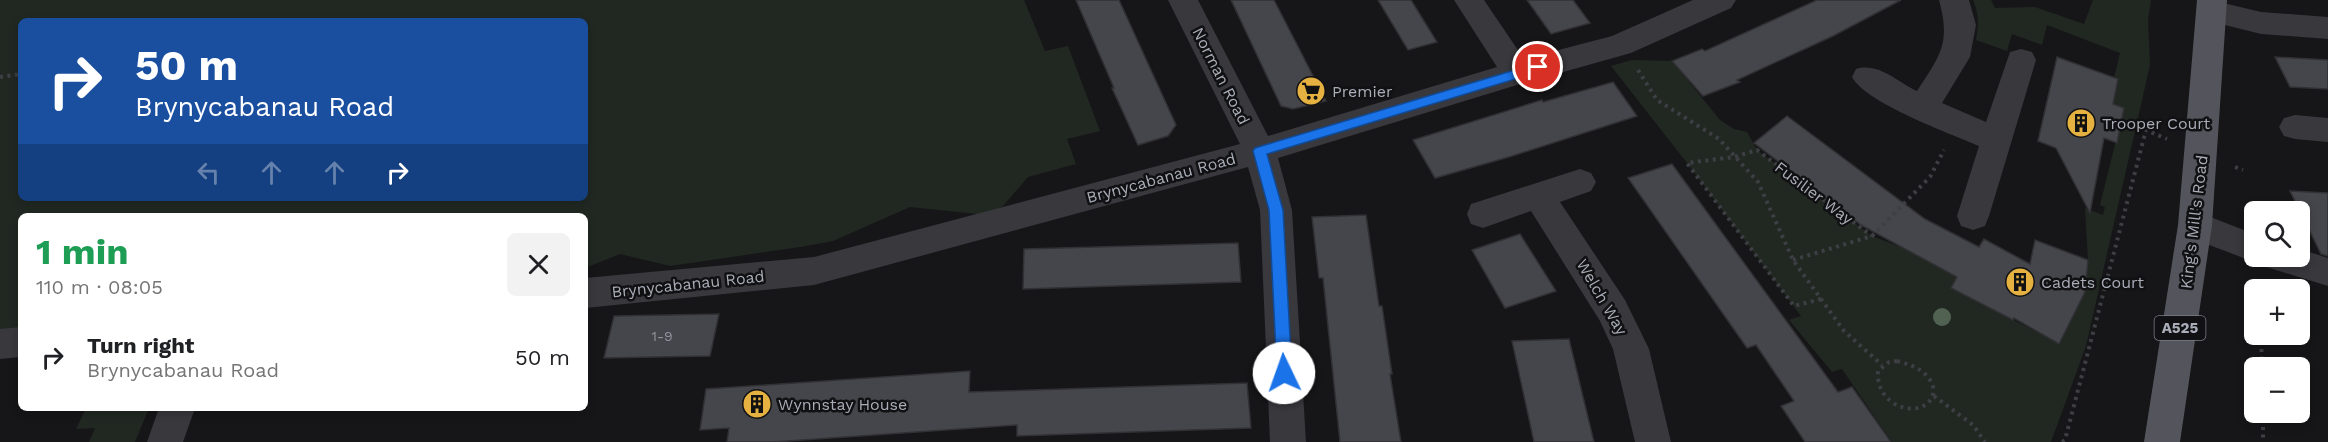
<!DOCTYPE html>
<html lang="en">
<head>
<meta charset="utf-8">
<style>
  body { margin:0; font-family:"Work Sans",sans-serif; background:#f2f2f2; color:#202124; height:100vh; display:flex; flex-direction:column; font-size:22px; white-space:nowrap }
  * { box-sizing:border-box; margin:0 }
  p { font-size:20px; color:#757577 }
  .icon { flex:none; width:33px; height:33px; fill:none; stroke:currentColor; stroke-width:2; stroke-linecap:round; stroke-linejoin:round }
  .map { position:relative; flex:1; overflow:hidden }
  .panel { position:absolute; left:18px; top:213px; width:570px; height:198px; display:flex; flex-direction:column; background:#fff; border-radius:9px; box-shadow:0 3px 9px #0003 }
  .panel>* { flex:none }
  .guide { position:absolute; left:18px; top:18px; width:570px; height:183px; border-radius:9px; box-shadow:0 3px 9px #0003; background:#1a4fa0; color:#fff; overflow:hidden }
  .buttons { position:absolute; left:2244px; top:201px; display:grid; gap:12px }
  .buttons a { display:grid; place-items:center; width:66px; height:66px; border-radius:9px; background:#fff; box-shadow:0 3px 9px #0003; font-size:30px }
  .pin { position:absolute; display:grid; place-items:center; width:51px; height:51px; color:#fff; margin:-26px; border:3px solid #fff; border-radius:50%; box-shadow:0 2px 6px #0007 }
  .me { position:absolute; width:66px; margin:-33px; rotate:357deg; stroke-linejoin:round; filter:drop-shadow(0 0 4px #0008) }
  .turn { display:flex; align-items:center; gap:21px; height:126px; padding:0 18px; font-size:27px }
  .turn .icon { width:78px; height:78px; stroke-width:2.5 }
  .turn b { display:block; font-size:42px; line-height:51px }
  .lanes { display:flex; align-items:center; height:57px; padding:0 18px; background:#0003; justify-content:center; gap:30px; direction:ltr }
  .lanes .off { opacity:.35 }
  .round { display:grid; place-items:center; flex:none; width:63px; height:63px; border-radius:9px; background:#f2f2f2 }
  .overview { display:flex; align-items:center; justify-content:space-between; height:102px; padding:0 18px }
  h1 { font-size:36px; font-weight:700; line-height:45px; color:#1e9e55 }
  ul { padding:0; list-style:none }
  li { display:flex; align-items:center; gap:18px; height:84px; padding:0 18px }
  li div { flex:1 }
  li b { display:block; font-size:22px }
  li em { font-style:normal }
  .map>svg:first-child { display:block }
  .green { fill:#212822; fill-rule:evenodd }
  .building { fill:#45464b; stroke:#313034; stroke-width:1.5 }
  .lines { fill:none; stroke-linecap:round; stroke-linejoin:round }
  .path { stroke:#3e3f44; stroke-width:4; stroke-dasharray:3 4.5; stroke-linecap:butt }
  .minor { fill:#38383d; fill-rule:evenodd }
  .major { fill:#54555c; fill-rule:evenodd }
  .tree { fill:#516253 }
  .route { fill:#1a73e8; stroke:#114b97; stroke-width:1.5 }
  .labels { text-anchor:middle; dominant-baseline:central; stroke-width:5; stroke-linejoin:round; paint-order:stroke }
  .number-label { font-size:14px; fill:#90939c }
  .shield { fill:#111113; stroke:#7b7e86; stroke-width:1.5 }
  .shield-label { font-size:15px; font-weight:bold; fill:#a9adb7 }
  .street-label { font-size:16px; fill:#a9adb7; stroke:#111113 }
  .poi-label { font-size:16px; fill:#a9adb7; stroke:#111113; text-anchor:start }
</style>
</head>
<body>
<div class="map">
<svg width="2328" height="442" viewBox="0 0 2328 442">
  <rect width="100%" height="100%" fill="#161618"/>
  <g class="green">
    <path d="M0 0H1024L1045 51 1068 46 1100 131 1067 139 1076 164 1028 177 1003 206 987 215 910 207 833 241 800 247 670 266 620 254 585 268V216H21V337L0 339ZM21 21H585V198H21Z"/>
    <path d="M1973 0H1991L1995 8 2035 7 2084 24 2093 0H2151L2148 20 2150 65 2086 346 2051 442H1892L1842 369 1832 372 1789 320 1801 316 1687 163 1611 66 1632 60 1672 61 1720 120 1734 129 1747 132 1757 150 1872 236 1908 250 1957 277 1952 288 2054 341 2088 260 2085 208 2103 215 2105 207 2100 205 2124 108 2113 104 2118 79 2114 78 2120 53 2047 25 2042 45 2012 34 2007 51 1976 40C1979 25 1979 14 1973 0Z"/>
    <polygon points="86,408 149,408 135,442 89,442 95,428 76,429"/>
  </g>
  <g class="building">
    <polygon points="1076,0 1119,0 1176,125 1168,136 1138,145 1112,88 1114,88"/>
    <polygon points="1231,0 1274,0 1326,101 1293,109 1281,106"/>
    <polygon points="1378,0 1411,0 1437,42 1408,50"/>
    <polygon points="1527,0 1573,0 1590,23 1551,34"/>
    <polygon points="1817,0 1901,0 1833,36 1737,80 1740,82 1703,96 1672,61 1702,49 1705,51"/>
    <polygon points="2057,57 2118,79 2113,104 2124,108 2117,143 2104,138 2090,213 2056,148 2038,141"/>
    <polygon points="2275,57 2328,60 2328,89 2290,87"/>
    <polygon points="1613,82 1637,116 1509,157 1435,178 1413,140 1542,100 1543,102"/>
    <polygon points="1787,116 1925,219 1979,247 1984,239 2030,264 2035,240 2088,260 2085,292 2059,344 2014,318 2013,320 1951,288 1957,277 1861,225 1754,143"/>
    <polygon points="1672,164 1838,392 1852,387 1891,442 1805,442 1781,406 1794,401 1756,345 1747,348 1628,178"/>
    <polygon points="2290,191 2328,193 2328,256 2321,254"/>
    <polygon points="1366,215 1379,306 1382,306 1392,374 1390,374 1401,442 1340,442 1323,278 1319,278 1312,217"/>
    <polygon points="1520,234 1556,291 1505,308 1472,250"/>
    <polygon points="1238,243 1241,282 1023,289 1024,249"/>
    <polygon points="719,314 710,356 604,358 614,316"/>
    <polygon points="1569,339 1594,442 1534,442 1512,341"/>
    <polygon points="970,371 969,392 1247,383 1251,428 1017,436 1017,425 774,442 727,442 729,428 700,430 706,389"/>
  </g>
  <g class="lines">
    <g class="path">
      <polyline points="1638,70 1657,100 1719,139 1758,182 1793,260 1844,331 1882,365"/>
      <polyline points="0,77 21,74"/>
      <polyline points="2235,167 2243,170"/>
      <polyline points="1793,260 1872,236 1930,177 1944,150"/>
      <polyline points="1821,299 1794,306 1687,163 1734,157 1757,150 1872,236"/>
      <polyline points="2261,334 2262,368"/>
      <path d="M1897 361C1908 364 1918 367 1926 375 1946 395 1922 420 1893 403 1882 395 1877 384 1878 371L1889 362Z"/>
      <polyline points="1934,396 1973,425 1985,442"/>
      <polyline points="2263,412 2263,442"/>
      <polyline points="2062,442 2065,440 2146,130 2167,139"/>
    </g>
    <g class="minor">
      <polygon points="1168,0 1198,0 1268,136 1497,67 1454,0 1484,0 1524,59 1612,36 1693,0 1736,0 1731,8 1631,53 1517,85 1278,158 1292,210 1306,442 1270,442 1260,210 1248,167 814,285 585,308 585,278 814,257 1240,144"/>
      <path d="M1939 0H1969L1976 25 1970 57 1942 103 1986 122 2010 52 2021 49 2032 52 2036 60 1989 216 1985 226 1973 230 1961 226 1957 216 1979 146C1949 133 1866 103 1852 77L1856 69C1879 62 1897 82 1917 91 1940 55 1951 44 1939 0Z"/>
      <polygon points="2211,0 2261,12 2328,17 2328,39 2261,34 2201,19 2196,11 2201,3"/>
      <polygon points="2295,115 2328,118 2328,142 2295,139 2284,136 2279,127 2284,118"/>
      <polygon points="1580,169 1591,173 1596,182 1591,191 1560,202 1625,300 1649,349 1671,442 1635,442 1613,349 1600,321 1531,211 1483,228 1471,224 1467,214 1471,204"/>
      <polygon points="2195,211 2254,234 2254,256 2300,256 2300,249 2328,258 2328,286 2263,266 2260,260 2254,262 2183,235 2178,225 2183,215"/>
      <polygon points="21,327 21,357 0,359 0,329"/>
      <polygon points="159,408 195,408 183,442 147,442"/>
    </g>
    <polygon class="major" points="2197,0 2227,0 2212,225 2180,442 2144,442 2178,225"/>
  </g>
  <circle class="tree" cx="1942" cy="317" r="9"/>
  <polygon class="route" points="1538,63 1544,67 1542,71 1267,154 1283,210 1292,373 1290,377 1284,379 1279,377 1277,373 1269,210 1253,151 1255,148"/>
  <defs>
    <g id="supermarket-disc" transform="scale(1.5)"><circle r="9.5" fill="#e5b141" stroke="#111113"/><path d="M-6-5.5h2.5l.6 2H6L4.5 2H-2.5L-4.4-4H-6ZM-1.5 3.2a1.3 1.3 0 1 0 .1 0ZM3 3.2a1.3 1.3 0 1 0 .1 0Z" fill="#111"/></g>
    <g id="building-disc" transform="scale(1.5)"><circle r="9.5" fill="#e5b141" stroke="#111113"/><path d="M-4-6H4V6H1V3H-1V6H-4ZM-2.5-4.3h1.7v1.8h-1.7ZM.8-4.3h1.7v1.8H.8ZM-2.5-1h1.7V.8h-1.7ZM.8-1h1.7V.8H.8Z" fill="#111"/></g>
  </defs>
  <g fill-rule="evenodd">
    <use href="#supermarket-disc" x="1311" y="91"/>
    <use href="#building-disc" x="2081" y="123"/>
    <use href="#building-disc" x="2020" y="282"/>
    <use href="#building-disc" x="757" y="404"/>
  </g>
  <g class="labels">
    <g class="number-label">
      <text x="662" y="336">1-9</text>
    </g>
    <rect class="shield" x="2154.5" y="316" width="51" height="24" rx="4.5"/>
    <g class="shield-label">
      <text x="2180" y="328">A525</text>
    </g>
    <g class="street-label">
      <text transform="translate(1221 76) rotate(63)">Norman Road</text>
      <text transform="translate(1161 178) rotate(-15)">Brynycabanau Road</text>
      <text transform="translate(1814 193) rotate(37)">Fusilier Way</text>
      <text transform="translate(2194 222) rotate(-83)">King's Mill's Road</text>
      <text transform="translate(688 284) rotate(-6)">Brynycabanau Road</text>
      <text transform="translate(1602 297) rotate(60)">Welch Way</text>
    </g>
    <g class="poi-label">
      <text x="1332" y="91">Premier</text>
      <text x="2102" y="123">Trooper Court</text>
      <text x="2041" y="282">Cadets Court</text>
      <text x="778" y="404">Wynnstay House</text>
    </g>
  </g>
</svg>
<div class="buttons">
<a><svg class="icon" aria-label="search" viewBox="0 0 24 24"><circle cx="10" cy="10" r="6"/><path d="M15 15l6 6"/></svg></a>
<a>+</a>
<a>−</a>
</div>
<div class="pin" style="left:1538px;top:67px;background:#d93025"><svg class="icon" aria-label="arrive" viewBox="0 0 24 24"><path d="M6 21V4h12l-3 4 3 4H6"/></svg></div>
<svg class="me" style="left:1284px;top:373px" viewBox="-20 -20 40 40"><circle r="19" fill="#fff"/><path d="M0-13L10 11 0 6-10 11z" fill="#1a73e8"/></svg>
<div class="guide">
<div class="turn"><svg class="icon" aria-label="right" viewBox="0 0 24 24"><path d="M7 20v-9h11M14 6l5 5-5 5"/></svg><div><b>50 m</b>Brynycabanau Road</div></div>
<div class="lanes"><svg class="icon off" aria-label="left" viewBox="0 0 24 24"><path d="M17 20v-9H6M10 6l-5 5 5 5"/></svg><svg class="icon off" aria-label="ahead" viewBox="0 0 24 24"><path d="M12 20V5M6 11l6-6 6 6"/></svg><svg class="icon off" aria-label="ahead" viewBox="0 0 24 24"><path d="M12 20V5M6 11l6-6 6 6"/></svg><svg class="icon" aria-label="right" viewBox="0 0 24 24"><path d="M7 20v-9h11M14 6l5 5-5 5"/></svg></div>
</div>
<section class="panel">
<div class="overview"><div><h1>1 min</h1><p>110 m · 08:05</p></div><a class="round"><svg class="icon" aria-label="close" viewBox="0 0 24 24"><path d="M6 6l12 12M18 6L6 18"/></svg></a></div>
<ul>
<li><svg class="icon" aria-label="right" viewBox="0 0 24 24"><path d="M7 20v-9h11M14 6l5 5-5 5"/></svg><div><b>Turn right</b><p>Brynycabanau Road</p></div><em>50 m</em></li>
</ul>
</section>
</div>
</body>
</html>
